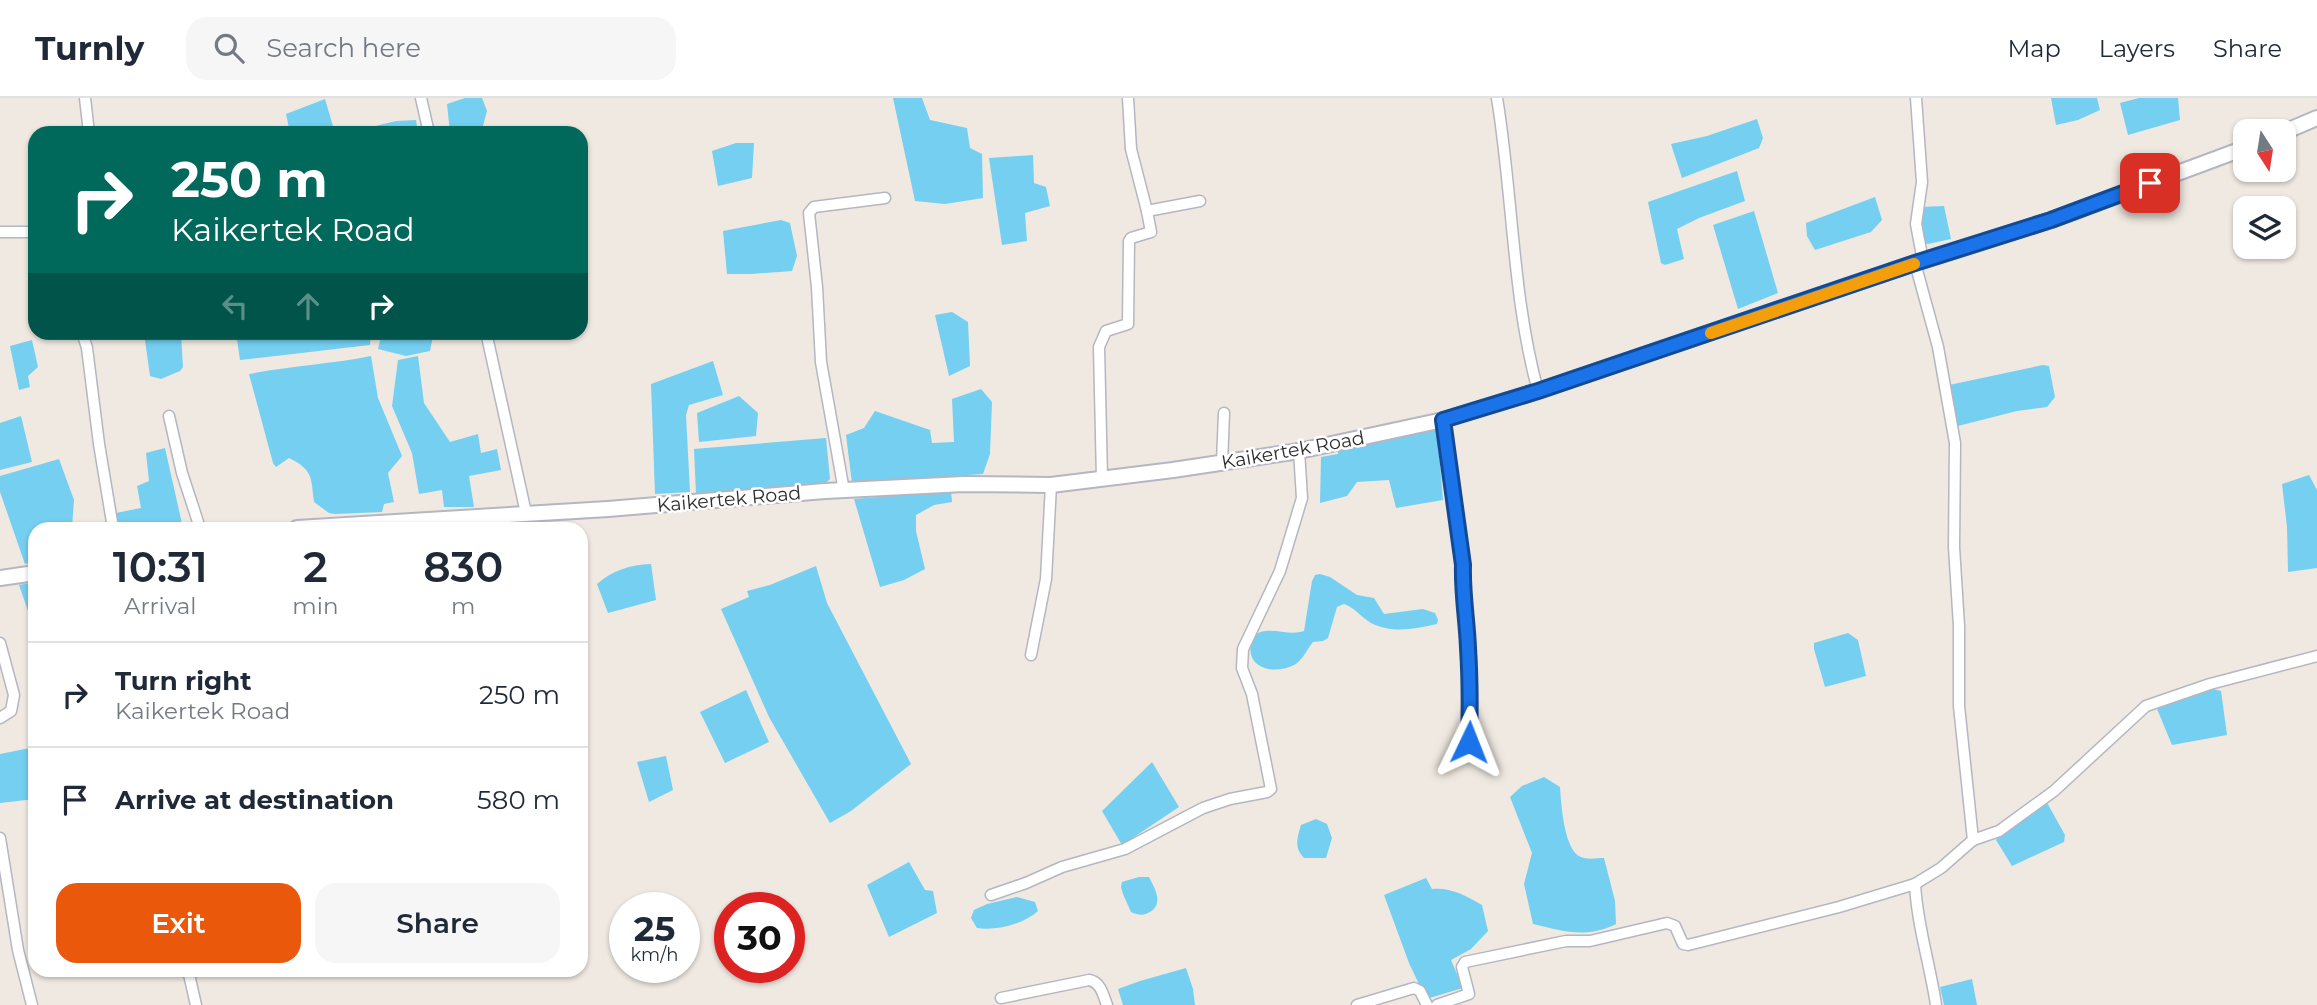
<!DOCTYPE html>
<html lang="en">
<head>
<meta charset="utf-8">
<style>
  body { margin:0; font-family:Montserrat,sans-serif; background:#f6f6f7; color:#1f2937; height:100vh; display:flex; flex-direction:column; font-size:26px; white-space:nowrap }
  * { box-sizing:border-box; margin:0 }
  p { font-size:23px; color:#747a83 }
  .icon { flex:none; width:38px; height:38px; fill:none; stroke:currentColor; stroke-width:2; stroke-linecap:round; stroke-linejoin:round }
  .map { position:relative; flex:1; overflow:hidden }
  .panel { position:absolute; left:28px; top:424px; width:560px; height:455px; display:flex; flex-direction:column; background:#fff; border-radius:21px; box-shadow:0 2px 5px #0004 }
  .panel>* { flex:none }
  .hud { position:absolute; left:28px; top:28px; width:560px; height:214px; border-radius:21px; box-shadow:0 2px 5px #0004; background:#00695c; color:#fff; overflow:hidden }
  .needle { width:46px; rotate:168deg }
  .buttons { position:absolute; left:2233px; top:21px; display:grid; gap:14px }
  .buttons a { display:grid; place-items:center; width:63px; height:63px; border-radius:14px; background:#fff; box-shadow:0 2px 5px #0004; font-size:35px }
  .speed { position:absolute; left:609px; top:794px; display:flex; gap:14px; font-size:35px; font-weight:700; text-align:center }
  .speed>* { display:grid; place-content:center; width:91px; height:91px; border-radius:50%; background:#fff; box-shadow:0 2px 5px #0004; line-height:1 }
  .speed small { font-size:18px; font-weight:400 }
  .speed .limit { border:10px solid #d22; background:#fff; color:#111 }
  .pin { position:absolute; display:grid; place-items:center; width:60px; height:60px; color:#fff; margin:-30px; border-radius:14px; box-shadow:0 4px 10px #0006 }
  .me { position:absolute; width:77px; margin:-38px; rotate:2deg; stroke-linejoin:round; filter:drop-shadow(0 0 5px #0008) }
  .turn { display:flex; align-items:center; gap:24px; height:147px; padding:0 28px; font-size:32px }
  .turn .icon { width:91px; height:91px; stroke-width:2.5 }
  .turn b { display:block; font-size:49px; line-height:60px }
  .lanes { display:flex; align-items:center; height:66px; padding:0 28px; background:#0003; justify-content:center; gap:35px; direction:ltr }
  .lanes .off { opacity:.35 }
  .eta { display:flex; justify-content:space-evenly; align-items:center; height:119px; text-align:center }
  .eta b { font-size:42px; font-weight:600; line-height:49px }
  .action { display:flex; gap:14px; margin-top:auto; padding:14px 28px }
  .action a { flex:1; height:80px; border-radius:21px; background:#ea580c; color:#fff; font-size:28px; font-weight:600; line-height:80px; text-align:center }
  .action a+a { background:#f6f6f7; color:#1f2937 }
  ul { padding:0; list-style:none }
  li { display:flex; align-items:center; gap:21px; height:105px; padding:0 28px; border-top:2px solid #e0e1e3 }
  li div { flex:1 }
  li b { display:block; font-size:26px }
  li em { font-style:normal }
  header { display:flex; align-items:center; gap:42px; box-sizing:border-box; height:98px; padding:0 35px; background:#fff; border-bottom:2px solid #e0e1e3 }
  header strong { font-size:33px }
  nav { display:flex; gap:38px; margin-inline-start:auto; font-size:24px }
  .search { width:490px; height:63px; background:#f6f6f7; display:flex; align-items:center; gap:18px; box-sizing:border-box; padding:0 24px; border-radius:21px; color:#747a83; font-size:26px }
  .map>svg:first-child { display:block }
  .water { fill:#75cff0 }
  .lines { fill:none; stroke-linecap:round; stroke-linejoin:round }
  .minor-casing { stroke:#b4b7c1; stroke-width:13 }
  .secondary-casing { stroke:#b4b7c1; stroke-width:18 }
  .minor { stroke:#fff; stroke-width:10 }
  .secondary { stroke:#fff; stroke-width:14 }
  .route-casing { stroke:#114b97; stroke-width:18 }
  .route { stroke:#1a73e8; stroke-width:12 }
  .slow { stroke:#f59e0b; stroke-width:12 }
  .labels { text-anchor:middle; dominant-baseline:central; stroke-width:5; stroke-linejoin:round; paint-order:stroke }
  .street-label { font-size:19px; fill:#2e2e2e; stroke:#fff }
</style>
</head>
<body>
<header>
<strong>Turnly</strong>
<div class="search"><svg class="icon" aria-label="search" viewBox="0 0 24 24"><circle cx="10" cy="10" r="6"/><path d="M15 15l6 6"/></svg>Search here</div>
<nav><a>Map</a><a>Layers</a><a>Share</a></nav>
</header>
<div class="map">
<svg width="2317" height="907" viewBox="0 0 2317 907">
  <rect width="100%" height="100%" fill="#efe9e1"/>
  <g class="water">
    <polygon points="465,0 482,0 487,13 481,35 450,35 447,6"/>
    <polygon points="893,0 922,0 930,22 967,30 970,50 982,56 983,100 945,106 915,103"/>
    <polygon points="2051,0 2097,0 2100,12 2078,22 2056,27"/>
    <polygon points="2139,0 2178,0 2180,22 2128,37 2120,5"/>
    <polygon points="325,1 335,35 290,35 286,16"/>
    <polygon points="1757,21 1763,40 1759,50 1682,80 1671,46 1707,38"/>
    <polygon points="416,22 418,35 356,35 355,33 396,23"/>
    <polygon points="736,45 754,45 752,80 718,88 712,53"/>
    <polygon points="1033,57 1034,85 1046,89 1050,108 1025,115 1027,143 1002,147 989,60"/>
    <polygon points="1737,73 1745,103 1699,120 1677,131 1684,161 1665,167 1661,165 1648,104"/>
    <polygon points="1875,99 1882,122 1871,134 1815,152 1807,138 1806,125"/>
    <polygon points="1944,108 1951,141 1928,146 1921,144 1920,109"/>
    <polygon points="1754,113 1778,195 1738,211 1713,127"/>
    <polygon points="781,122 790,125 797,158 792,173 751,176 727,176 723,133"/>
    <polygon points="952,214 968,224 970,268 949,278 935,217"/>
    <polygon points="141,235 181,235 183,269 180,273 161,281 150,278 145,242"/>
    <polygon points="236,235 236,234 371,235 370,247 240,262"/>
    <polygon points="382,235 424,235 433,238 430,253 406,258 378,251"/>
    <polygon points="32,242 38,269 28,278 30,289 19,292 10,248"/>
    <path d="M371 258 378 300 402 358 388 375 394 404 384 406 382 414 335 416 329 415 314 404C311 379 313 372 289 360L276 369 273 365 249 276C290 268 331 266 371 258Z"/>
    <polygon points="418,258 424,305 450,344 478,336 481,355 497,351 501,372 469,378 474,409 444,409 442,392 419,396 412,355 392,308 398,262"/>
    <polygon points="713,263 723,297 689,307 686,317 690,394 655,396 651,286"/>
    <polygon points="2043,267 2049,268 2055,299 2047,309 2017,313 1954,329 1949,287"/>
    <polygon points="981,291 992,304 990,356 983,376 852,385 846,337 864,330 875,313 930,332 932,345 954,344 952,301"/>
    <polygon points="739,298 758,315 756,338 699,344 697,315"/>
    <polygon points="21,318 32,364 0,372 0,325"/>
    <polygon points="1437,328 1443,402 1396,410 1389,382 1357,384 1347,398 1320,405 1321,359 1338,356 1338,348"/>
    <polygon points="826,340 830,381 826,385 696,396 694,351"/>
    <polygon points="165,350 183,430 119,430 116,415 141,410 137,388 149,383 146,355"/>
    <polygon points="59,361 74,402 72,430 35,430 35,464 25,466 0,394 0,378"/>
    <polygon points="2309,377 2317,392 2317,470 2288,474 2287,429 2282,386"/>
    <polygon points="951,393 952,404 934,407 916,417 916,433 925,471 904,482 880,489 854,401"/>
    <path d="M651 466 656 502 608 515 597 486C613 472 630 467 651 466Z"/>
    <polygon points="816,468 827,505 911,666 851,713 830,725 769,619 721,511 749,499 747,493 770,487"/>
    <path d="M1320 476 1330 479 1357 497 1374 500 1384 516 1423 511 1435 515 1438 522 1437 526C1415 531 1393 536 1371 525 1361 519 1354 509 1344 506L1337 509 1328 540 1323 543 1313 544C1308 550 1303 561 1296 566 1272 579 1241 569 1253 538 1269 526 1287 539 1304 533L1312 483 1315 477Z"/>
    <polygon points="35,484 35,533 19,487"/>
    <polygon points="1848,535 1858,542 1866,578 1825,589 1814,551 1814,545"/>
    <polygon points="2206,589 2221,593 2227,637 2172,647 2155,606"/>
    <polygon points="746,592 769,644 725,665 700,614"/>
    <polygon points="35,649 35,701 0,705 0,656"/>
    <polygon points="666,658 673,692 649,704 637,664"/>
    <polygon points="1152,664 1179,709 1122,747 1102,713"/>
    <path d="M1544 679 1560 689C1561 705 1564 753 1581 759 1587 762 1598 760 1604 760L1615 803 1616 826C1586 841 1563 833 1533 826L1524 786 1532 755 1510 699 1522 688Z"/>
    <polygon points="2045,701 2065,737 2064,744 2012,768 1996,742 2002,734"/>
    <path d="M1316 721 1327 726 1332 740 1326 760H1304C1294 750 1297 740 1301 727Z"/>
    <polygon points="909,764 925,792 933,793 937,815 889,839 867,787"/>
    <path d="M1139 779H1149C1155 791 1165 807 1148 815 1142 818 1138 817 1131 814L1123 796 1121 789 1122 784Z"/>
    <path d="M1426 780 1432 791C1451 789 1466 798 1482 807L1488 833 1471 851 1451 862 1463 890 1426 901 1409 865 1384 797Z"/>
    <path d="M1017 799 1035 804 1038 813C1024 826 996 833 977 830L971 820 974 812 987 806Z"/>
    <polygon points="1186,870 1193,891 1195,907 1123,907 1118,891 1140,883"/>
    <polygon points="1972,881 1977,907 1944,907 1940,889"/>
  </g>
  <g class="lines">
    <g class="minor-casing">
      <g id="minor">
        <polyline points="85,0 89,35"/>
        <polyline points="421,0 429,35"/>
        <polyline points="1128,0 1131,51 1147,113 1200,103"/>
        <path d="M1497 0C1513 97 1512 198 1538 293"/>
        <polyline points="1916,0 1922,84 1916,126 1923,163"/>
        <polyline points="0,134 35,134"/>
        <polyline points="1915,165 1938,249 1955,345 1954,449 1959,528 1959,608 1973,742 1999,733 2054,693 2146,608 2210,586 2317,558"/>
        <polyline points="82,234 87,250 99,346 113,430"/>
        <polyline points="486,234 526,415"/>
        <polyline points="169,318 182,375 200,430"/>
        <polyline points="1443,322 1463,467 1462,492 1468,549 1470,597 1469,644"/>
        <polyline points="1222,365 1224,315"/>
        <polyline points="1102,381 1099,249 1106,233 1128,226 1129,143 1131,140 1151,134 1147,113"/>
        <polyline points="844,393 821,264 817,189 809,115 814,109 885,100"/>
        <polyline points="0,545 14,597 11,613 0,620"/>
        <polyline points="1031,557 1046,481 1051,387"/>
        <polyline points="0,740 18,852 32,907"/>
        <path d="M1915 786C1917 827 1930 866 1936 907"/>
        <polyline points="991,797 1026,785 1062,769 1125,751 1203,710 1230,701 1267,694 1271,691 1252,596 1242,570 1243,551 1280,473 1302,400 1299,353"/>
        <polyline points="188,872 196,907"/>
        <path d="M1001 900 1089 882C1101 884 1103 897 1107 907"/>
        <polyline points="1357,907 1414,890 1420,893 1427,907"/>
        <polyline points="1437,907 1469,896 1462,869 1465,864 1566,843 1590,843 1667,825 1675,828 1683,846 1688,847 1839,809 1915,786 1941,770 1973,742"/>
      </g>
    </g>
    <g class="secondary-casing">
      <g id="secondary">
        <polyline points="2284,34 2317,20"/>
        <polyline points="297,430 608,411 825,393 964,386 1051,387 1173,372 1299,353 1443,322 1538,293 1915,165 2051,122 2245,50"/>
        <polyline points="0,480 35,475"/>
      </g>
    </g>
    <use href="#minor" class="minor"/>
    <use href="#secondary" class="secondary"/>
  </g>
  <g class="lines">
    <g class="route-casing">
      <path id="route" d="M1469 644C1470 613 1470 581 1468 550 1467 522 1462 495 1463 467L1443 322 1538 293 1915 165 2051 122 2150 85"/>
    </g>
    <use href="#route" class="route"/>
    <polyline class="slow" points="1711,235 1914,166"/>
  </g>
  <g class="labels">
    <g class="street-label">
      <text transform="translate(1293 352) rotate(-10)">Kaikertek Road</text>
      <text transform="translate(729 401) rotate(-5)">Kaikertek Road</text>
    </g>
  </g>
</svg>
<div class="buttons">
<a><svg class="needle" viewBox="-14 -14 28 28"><path d="M0-13l5 13h-10z" fill="#e53935"/><path d="M0 13l5-13h-10z" fill="#747a83"/></svg></a>
<a><svg class="icon" aria-label="layers" viewBox="0 0 24 24"><path d="M12 4l9 5-9 5-9-5zM3 14l9 5 9-5"/></svg></a>
</div>
<div class="speed"><div>25<small>km/h</small></div><div class="limit">30</div></div>
<div class="pin" style="left:2150px;top:85px;background:#d93025"><svg class="icon" aria-label="arrive" viewBox="0 0 24 24"><path d="M6 21V4h12l-3 4 3 4H6"/></svg></div>
<svg class="me" style="left:1469px;top:644px" viewBox="-20 -20 40 40"><path d="M0-17L14 15 0 8-14 15z" fill="#1a73e8" stroke="#fff" stroke-width="4"/></svg>
<div class="hud">
<div class="turn"><svg class="icon" aria-label="right" viewBox="0 0 24 24"><path d="M7 20v-9h11M14 6l5 5-5 5"/></svg><div><b>250 m</b>Kaikertek Road</div></div>
<div class="lanes"><svg class="icon off" aria-label="left" viewBox="0 0 24 24"><path d="M17 20v-9H6M10 6l-5 5 5 5"/></svg><svg class="icon off" aria-label="ahead" viewBox="0 0 24 24"><path d="M12 20V5M6 11l6-6 6 6"/></svg><svg class="icon" aria-label="right" viewBox="0 0 24 24"><path d="M7 20v-9h11M14 6l5 5-5 5"/></svg></div>
</div>
<section class="panel">
<div class="eta">
<div><b>10:31</b><p>Arrival</p></div>
<div><b>2</b><p>min</p></div>
<div><b>830</b><p>m</p></div>
</div>
<ul>
<li><svg class="icon" aria-label="right" viewBox="0 0 24 24"><path d="M7 20v-9h11M14 6l5 5-5 5"/></svg><div><b>Turn right</b><p>Kaikertek Road</p></div><em>250 m</em></li>
<li><svg class="icon" aria-label="arrive" viewBox="0 0 24 24"><path d="M6 21V4h12l-3 4 3 4H6"/></svg><div><b>Arrive at destination</b></div><em>580 m</em></li>
</ul>
<div class="action"><a>Exit</a><a>Share</a></div>
</section>
</div>
</body>
</html>
